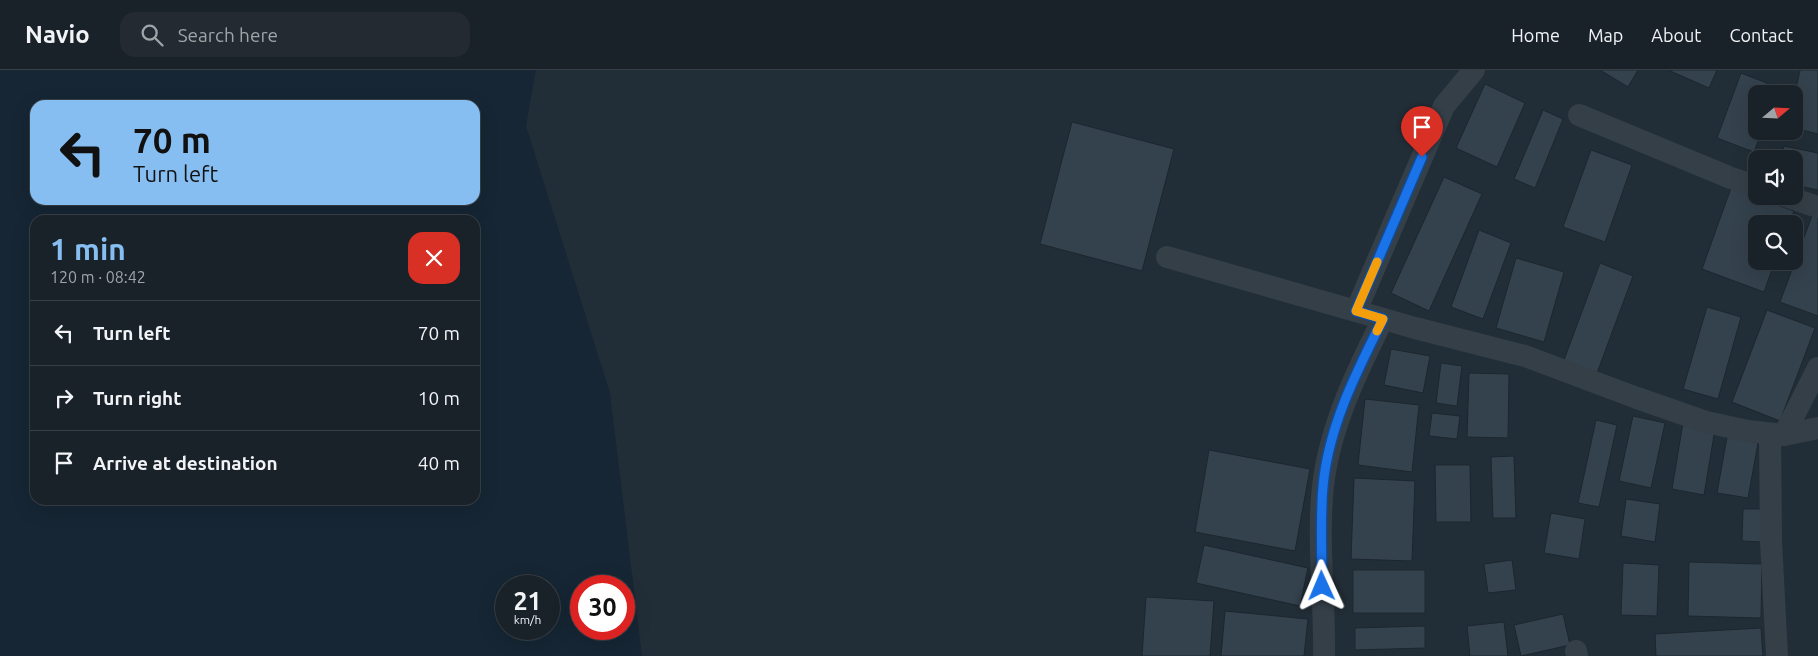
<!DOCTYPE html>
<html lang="en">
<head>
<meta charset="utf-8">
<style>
  body { margin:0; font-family:Ubuntu,sans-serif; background:#232a31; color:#f1f3f6; height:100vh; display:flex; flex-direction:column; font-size:19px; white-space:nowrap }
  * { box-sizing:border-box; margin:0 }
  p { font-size:16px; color:#9fa4a8 }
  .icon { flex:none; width:28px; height:28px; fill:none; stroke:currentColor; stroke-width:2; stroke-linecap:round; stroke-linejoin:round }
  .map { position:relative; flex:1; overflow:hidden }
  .details { position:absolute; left:30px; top:145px; width:450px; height:290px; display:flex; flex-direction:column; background:#1a2229; border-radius:15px; box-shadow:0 5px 20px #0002,0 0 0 1px #383f46 }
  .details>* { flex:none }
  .guide { position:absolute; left:30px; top:30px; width:450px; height:105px; border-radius:15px; box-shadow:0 5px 20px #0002,0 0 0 1px #383f46; background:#87bef2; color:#111; overflow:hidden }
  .needle { width:32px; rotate:71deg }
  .tools { position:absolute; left:1748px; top:15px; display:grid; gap:10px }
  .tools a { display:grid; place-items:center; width:55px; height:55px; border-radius:10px; background:#1a2229; box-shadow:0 5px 20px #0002,0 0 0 1px #383f46; font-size:25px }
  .speed { position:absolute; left:495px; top:505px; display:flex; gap:10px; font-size:25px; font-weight:700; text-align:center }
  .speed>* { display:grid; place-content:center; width:65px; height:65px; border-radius:50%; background:#1a2229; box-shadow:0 5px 20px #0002,0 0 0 1px #383f46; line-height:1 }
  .speed small { font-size:12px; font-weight:400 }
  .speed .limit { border:8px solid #d22; background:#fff; color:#111 }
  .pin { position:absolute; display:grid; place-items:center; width:42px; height:42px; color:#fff; margin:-51px -21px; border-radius:50% 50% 50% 0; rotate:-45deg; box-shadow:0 0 5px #0007 }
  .pin .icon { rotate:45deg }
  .me { position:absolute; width:55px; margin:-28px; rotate:359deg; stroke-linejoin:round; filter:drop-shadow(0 0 4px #0008) }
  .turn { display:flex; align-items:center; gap:18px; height:105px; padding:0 20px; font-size:22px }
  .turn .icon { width:65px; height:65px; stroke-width:2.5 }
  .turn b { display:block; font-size:35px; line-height:42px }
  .round { display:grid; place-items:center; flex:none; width:52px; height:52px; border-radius:15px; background:#232a31 }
  .summary { display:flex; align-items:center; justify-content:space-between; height:85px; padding:0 20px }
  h1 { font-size:30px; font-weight:700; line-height:38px; color:#87bef2 }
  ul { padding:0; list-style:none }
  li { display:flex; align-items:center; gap:15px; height:65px; padding:0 20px; border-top:1px solid #383f46 }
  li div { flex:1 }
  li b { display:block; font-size:19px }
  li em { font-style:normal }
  header { display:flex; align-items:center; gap:30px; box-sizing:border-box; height:70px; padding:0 25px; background:#1a2229; border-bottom:1px solid #383f46 }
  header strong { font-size:24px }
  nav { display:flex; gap:28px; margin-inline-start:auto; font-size:18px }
  .search { width:350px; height:45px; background:#232a31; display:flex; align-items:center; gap:12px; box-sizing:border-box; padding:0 18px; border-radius:15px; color:#9fa4a8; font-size:19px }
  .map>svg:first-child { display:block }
  .water { fill:#162634; fill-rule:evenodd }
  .building { fill:#34424e; stroke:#1c262e }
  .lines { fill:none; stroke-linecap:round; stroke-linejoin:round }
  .minor { stroke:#353f48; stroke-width:22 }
  .route-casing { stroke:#114b97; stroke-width:12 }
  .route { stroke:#1a73e8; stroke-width:9 }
  .slow { stroke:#f59e0b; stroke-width:9 }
</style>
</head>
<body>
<header>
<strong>Navio</strong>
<div class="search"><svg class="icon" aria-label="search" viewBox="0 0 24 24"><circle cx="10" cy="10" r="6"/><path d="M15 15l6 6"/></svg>Search here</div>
<nav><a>Home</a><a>Map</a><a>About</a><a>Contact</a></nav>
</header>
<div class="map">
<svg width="1818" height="586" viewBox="0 0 1818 586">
  <rect width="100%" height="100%" fill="#222e37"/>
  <path class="water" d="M0 0H536L526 56 610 323 642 586H0ZM35 35H475V130H35ZM35 150H475V430H35ZM506 516H549V559H506ZM581 516H624V559H581Z"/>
  <g class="building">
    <polygon points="1600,0 1638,0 1628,17"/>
    <polygon points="1668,0 1717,0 1709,18"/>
    <polygon points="1800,0 1818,0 1818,64 1794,58 1794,28"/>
    <polygon points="1741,3 1777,17 1775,24 1756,24 1756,61 1762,61 1754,82 1717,68"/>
    <polygon points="1485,14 1525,33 1497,97 1456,78"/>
    <polygon points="1543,40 1563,49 1535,118 1514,109"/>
    <polygon points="1072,52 1174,79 1142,201 1040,174"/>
    <polygon points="1784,76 1818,83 1818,120 1794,115 1794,89 1781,89"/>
    <polygon points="1591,80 1632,95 1605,172 1563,157"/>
    <polygon points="1444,107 1482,124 1429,241 1391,223"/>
    <polygon points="1731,118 1794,141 1789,154 1756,154 1756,191 1775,191 1764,222 1702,199"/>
    <polygon points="1813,143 1818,145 1818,246 1780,232"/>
    <polygon points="1479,160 1511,173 1483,249 1451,237"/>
    <polygon points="1516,188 1564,202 1544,272 1496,258"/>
    <polygon points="1600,193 1633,206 1597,303 1564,290"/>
    <polygon points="1707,237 1741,247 1718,329 1683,319"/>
    <polygon points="1767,240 1815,258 1780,351 1732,332"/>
    <polygon points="1391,279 1430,286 1423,323 1384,315"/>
    <polygon points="1441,293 1462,296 1457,336 1436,333"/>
    <polygon points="1469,303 1509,304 1508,368 1467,367"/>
    <polygon points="1365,329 1419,335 1412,402 1358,395"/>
    <polygon points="1432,343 1460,346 1457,369 1429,366"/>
    <polygon points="1633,346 1665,353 1651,418 1619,411"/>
    <polygon points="1596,350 1617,355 1599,437 1578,433"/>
    <polygon points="1683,353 1715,359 1704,425 1672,419"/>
    <polygon points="1727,367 1758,373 1748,428 1717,423"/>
    <polygon points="1209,380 1310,399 1295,481 1195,462"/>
    <polygon points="1514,386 1516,448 1493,448 1491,387"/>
    <polygon points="1435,395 1470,395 1471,452 1436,452"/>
    <polygon points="1354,408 1415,411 1412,491 1351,489"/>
    <polygon points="1626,429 1660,434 1655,472 1621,466"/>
    <polygon points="1743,439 1763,439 1762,472 1742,471"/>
    <polygon points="1551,443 1585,449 1579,489 1544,483"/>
    <polygon points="1204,475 1308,498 1300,536 1196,513"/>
    <polygon points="1512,490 1516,520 1488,523 1484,494"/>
    <polygon points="1689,492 1762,494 1761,548 1688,546"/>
    <polygon points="1623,493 1659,495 1657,546 1621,545"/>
    <rect x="1353" y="500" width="72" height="43"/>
    <polygon points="1146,527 1214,531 1210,586 1142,586"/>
    <polygon points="1225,541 1308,549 1304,586 1221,586"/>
    <polygon points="1563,544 1570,575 1521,586 1514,555"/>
    <polygon points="1504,552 1508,586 1470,586 1467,556"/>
    <polygon points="1425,556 1425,578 1355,580 1355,558"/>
    <polygon points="1761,558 1763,586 1656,586 1655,564"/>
  </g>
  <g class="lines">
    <g class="minor">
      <polyline points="1579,45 1731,108 1756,116"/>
      <polyline points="1785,126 1818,137"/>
      <polyline points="1167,187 1415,258 1525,286 1637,328 1706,352 1748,361 1784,365 1818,358"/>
      <polyline points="1356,241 1444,36 1474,0"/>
      <polyline points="1770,364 1771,471 1777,586"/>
      <polyline points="1784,365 1818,298"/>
      <polyline points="1576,581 1577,586"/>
      <path d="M1324 586C1325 529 1317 472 1323 416 1330 356 1357 301 1383 249"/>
    </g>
  </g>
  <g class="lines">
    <g class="route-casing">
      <path id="route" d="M1322 516C1322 483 1320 450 1323 417 1328 357 1357 301 1383 249L1356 241 1422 87"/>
    </g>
    <use href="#route" class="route"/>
    <polyline class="slow" points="1377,192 1356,241 1383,249 1377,261"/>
  </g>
</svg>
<div class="tools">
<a><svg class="needle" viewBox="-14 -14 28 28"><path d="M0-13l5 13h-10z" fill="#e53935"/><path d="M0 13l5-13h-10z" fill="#9fa4a8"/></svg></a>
<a><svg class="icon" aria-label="sound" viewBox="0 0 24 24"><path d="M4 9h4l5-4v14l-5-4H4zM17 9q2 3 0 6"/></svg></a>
<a><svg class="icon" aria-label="search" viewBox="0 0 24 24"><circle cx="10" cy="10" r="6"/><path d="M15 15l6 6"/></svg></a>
</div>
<div class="speed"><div>21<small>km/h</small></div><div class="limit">30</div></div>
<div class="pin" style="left:1422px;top:87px;background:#d93025"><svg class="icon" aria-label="arrive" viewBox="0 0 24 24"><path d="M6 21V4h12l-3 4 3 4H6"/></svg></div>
<svg class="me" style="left:1322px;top:516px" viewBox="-20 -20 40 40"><path d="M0-17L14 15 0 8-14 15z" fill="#1a73e8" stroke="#fff" stroke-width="4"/></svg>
<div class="guide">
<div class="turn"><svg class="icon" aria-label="left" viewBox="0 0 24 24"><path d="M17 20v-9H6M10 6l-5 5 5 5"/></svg><div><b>70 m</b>Turn left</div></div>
</div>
<section class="details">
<div class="summary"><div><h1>1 min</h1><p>120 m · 08:42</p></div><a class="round" style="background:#d93025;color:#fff"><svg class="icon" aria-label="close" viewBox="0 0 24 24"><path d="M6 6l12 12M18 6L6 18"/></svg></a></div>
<ul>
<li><svg class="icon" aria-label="left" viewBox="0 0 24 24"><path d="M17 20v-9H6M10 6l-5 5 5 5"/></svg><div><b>Turn left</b></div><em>70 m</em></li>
<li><svg class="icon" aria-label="right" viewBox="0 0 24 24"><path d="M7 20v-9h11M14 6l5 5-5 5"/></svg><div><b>Turn right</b></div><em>10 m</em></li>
<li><svg class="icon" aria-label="arrive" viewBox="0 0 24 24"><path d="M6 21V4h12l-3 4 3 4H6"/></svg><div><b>Arrive at destination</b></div><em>40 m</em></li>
</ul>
</section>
</div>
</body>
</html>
